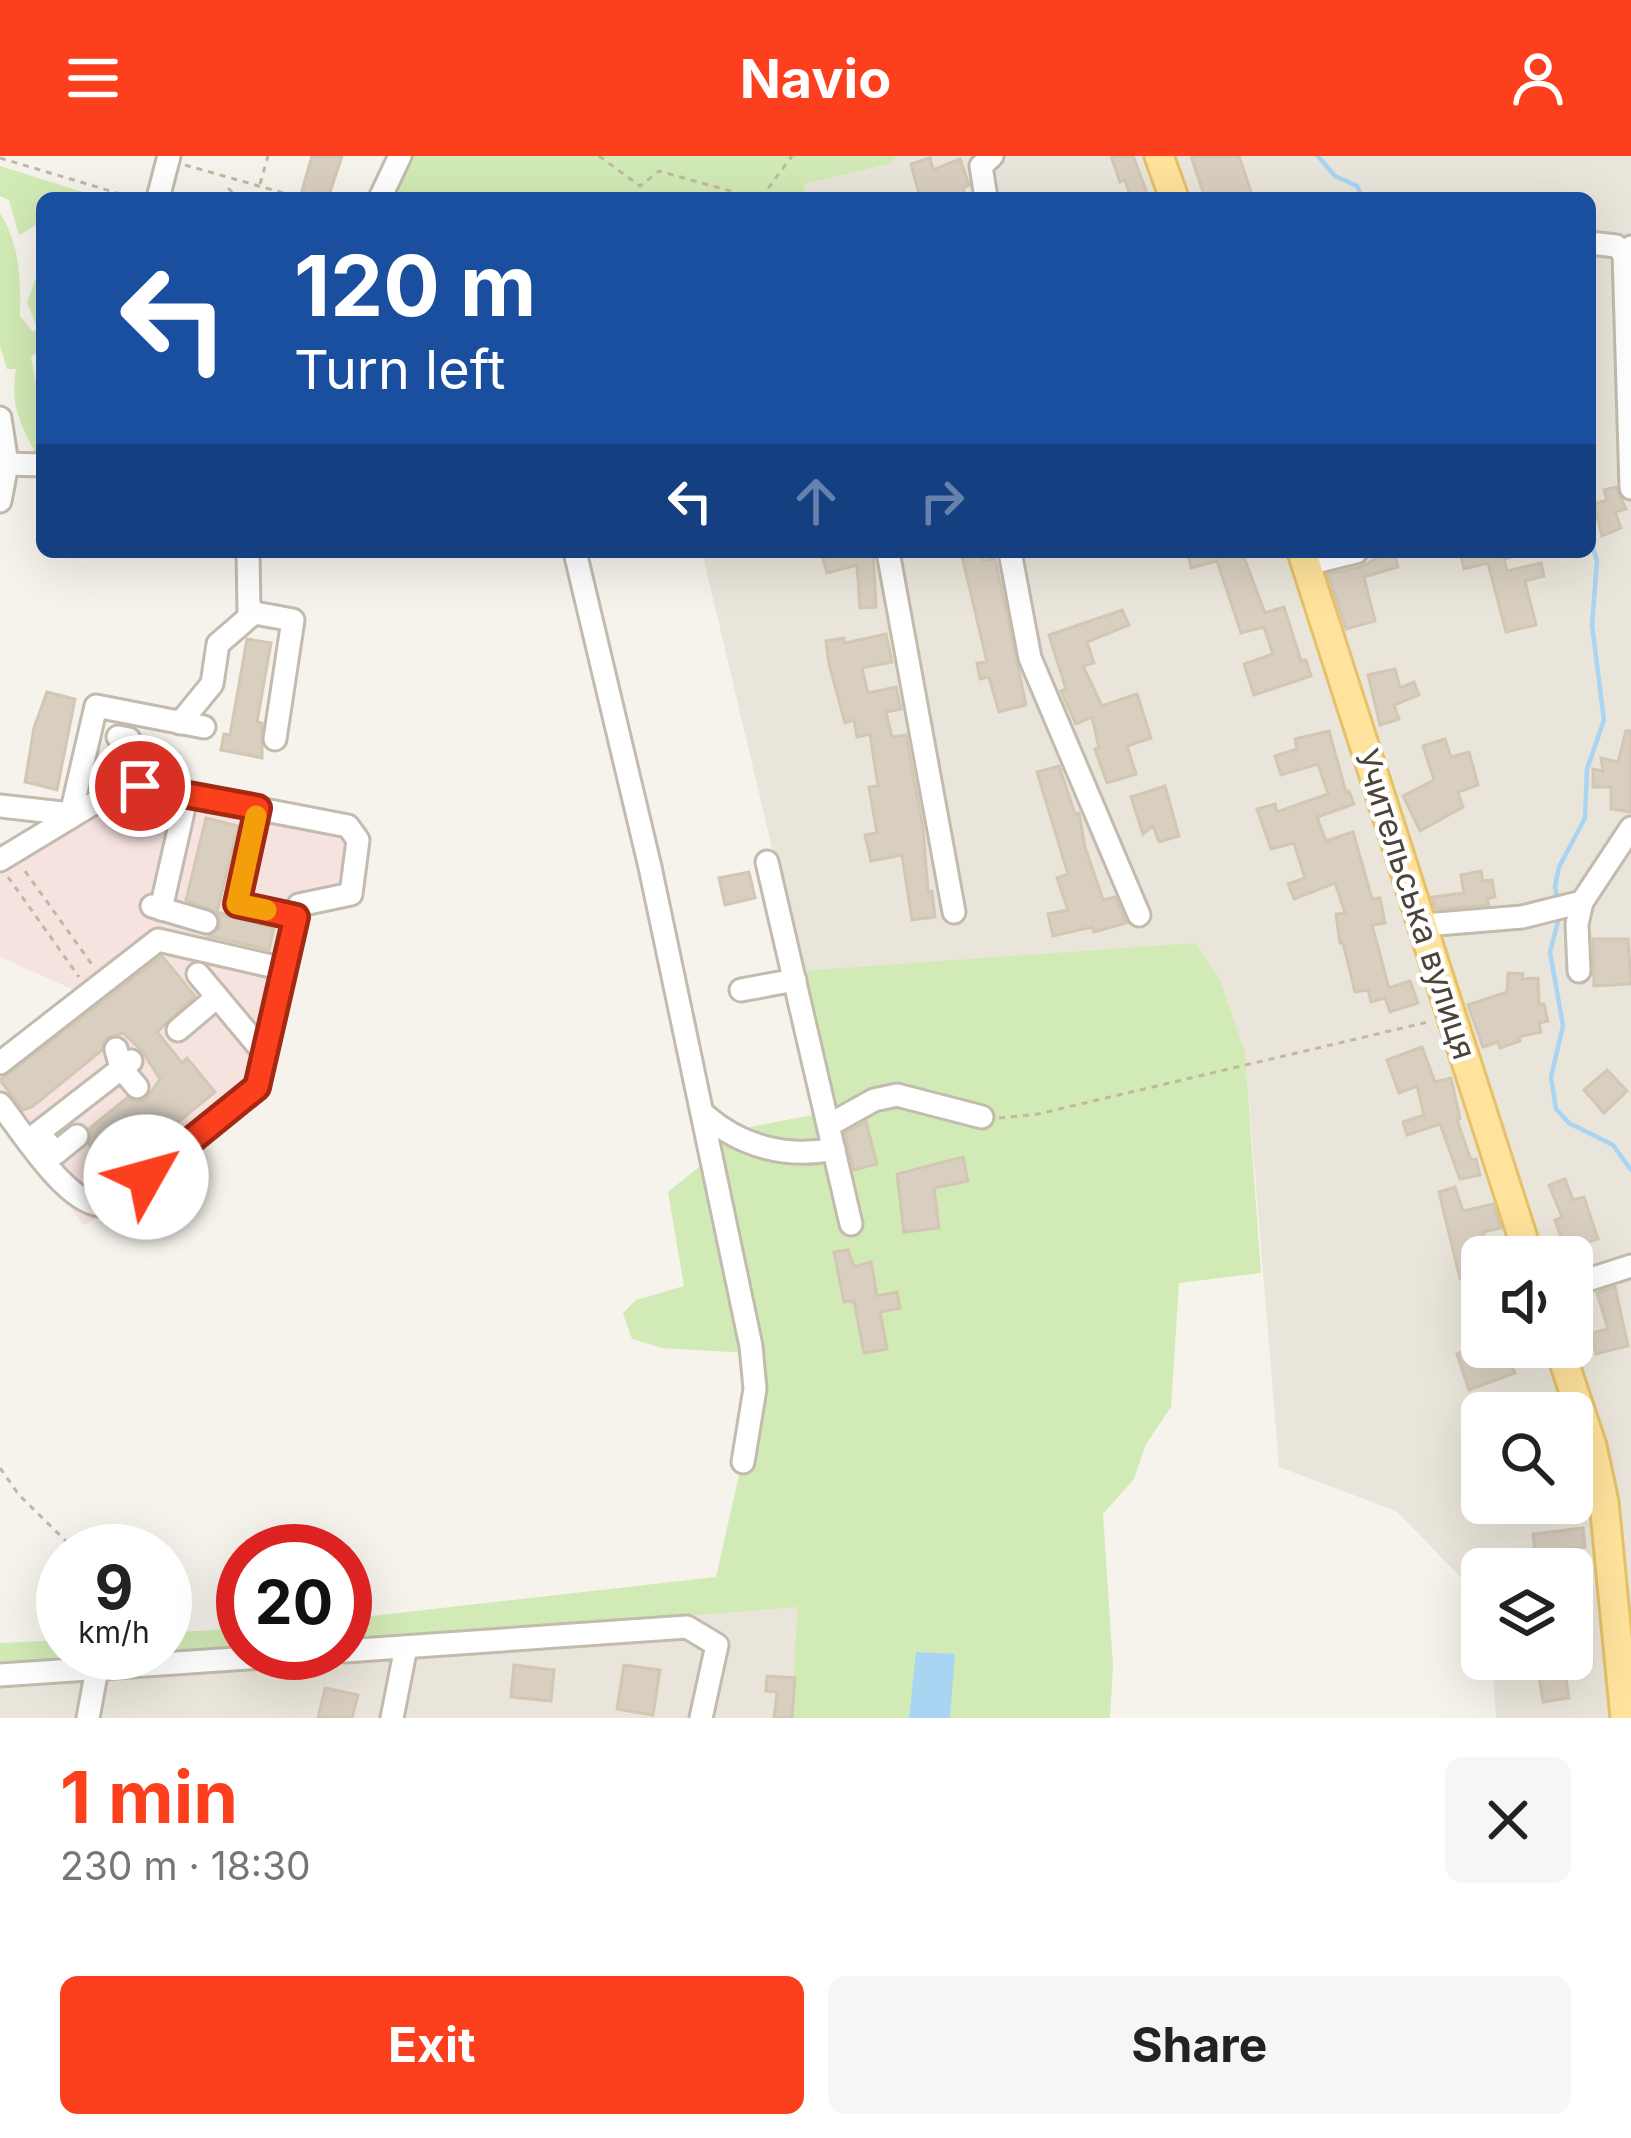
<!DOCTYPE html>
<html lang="en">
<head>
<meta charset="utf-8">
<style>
  body { margin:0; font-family:Inter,sans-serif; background:#f6f6f6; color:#222; height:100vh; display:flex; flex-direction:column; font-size:45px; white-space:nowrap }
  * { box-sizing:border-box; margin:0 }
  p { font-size:39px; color:#767676 }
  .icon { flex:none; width:66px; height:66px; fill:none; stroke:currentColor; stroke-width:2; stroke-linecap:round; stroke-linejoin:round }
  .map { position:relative; height:1562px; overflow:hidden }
  .side { display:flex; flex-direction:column; background:#fff; flex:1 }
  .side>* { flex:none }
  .top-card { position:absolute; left:36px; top:36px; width:1560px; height:366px; border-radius:18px; box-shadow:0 12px 48px #0002; background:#1a4fa0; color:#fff; overflow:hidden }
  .tools { position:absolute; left:1461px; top:1080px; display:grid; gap:24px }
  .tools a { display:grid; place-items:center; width:132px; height:132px; border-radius:18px; background:#fff; box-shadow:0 12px 48px #0002; font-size:60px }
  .speed { position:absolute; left:36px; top:1368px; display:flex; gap:24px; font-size:60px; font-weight:700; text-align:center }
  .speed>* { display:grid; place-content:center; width:156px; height:156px; border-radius:50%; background:#fff; box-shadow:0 12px 48px #0002; line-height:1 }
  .speed small { font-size:30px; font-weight:400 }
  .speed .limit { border:18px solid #d22; background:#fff; color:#111 }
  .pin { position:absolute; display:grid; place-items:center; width:102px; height:102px; color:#fff; margin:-51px; border:6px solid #fff; border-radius:50%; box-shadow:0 3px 12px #0007 }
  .me { position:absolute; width:132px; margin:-66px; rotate:52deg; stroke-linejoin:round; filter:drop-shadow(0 0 9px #0008) }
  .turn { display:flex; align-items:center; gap:42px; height:252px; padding:0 60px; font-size:54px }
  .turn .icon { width:156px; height:156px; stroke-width:2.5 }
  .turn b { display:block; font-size:84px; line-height:102px }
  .lanes { display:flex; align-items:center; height:114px; padding:0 60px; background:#0003; justify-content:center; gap:60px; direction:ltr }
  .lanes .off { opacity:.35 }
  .round { display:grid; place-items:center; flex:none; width:126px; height:126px; border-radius:18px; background:#f6f6f6 }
  .summary { display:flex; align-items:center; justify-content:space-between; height:204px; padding:0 60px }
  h1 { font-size:72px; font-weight:700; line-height:90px; color:#fc3f1d }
  .button { display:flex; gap:24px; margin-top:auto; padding:24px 60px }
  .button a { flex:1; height:138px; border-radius:18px; background:#fc3f1d; color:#fff; font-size:48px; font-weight:700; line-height:138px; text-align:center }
  .button a+a { background:#f6f6f6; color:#222 }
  header { display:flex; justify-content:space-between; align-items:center; height:156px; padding:0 60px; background:#fc3f1d; color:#fff; font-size:54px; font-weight:700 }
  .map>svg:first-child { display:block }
  .residential { fill:#eae5da; fill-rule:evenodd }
  .medical { fill:#f6e3e0 }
  .green { fill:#d2eab5 }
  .water { fill:#a9d4f2 }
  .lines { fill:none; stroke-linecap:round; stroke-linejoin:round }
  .stream { stroke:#a9d4f2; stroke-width:4.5 }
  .building { fill:#d8cfc1; stroke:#d3c7b4; stroke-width:3 }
  .minor-casing { stroke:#c2bbae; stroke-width:27 }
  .major-casing { stroke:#e6c16a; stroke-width:33 }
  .path { stroke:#c4b79f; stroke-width:3; stroke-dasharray:6 6; stroke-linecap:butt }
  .minor { stroke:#fff; stroke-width:21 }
  .major { stroke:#ffe39c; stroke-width:27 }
  .route-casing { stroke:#a42913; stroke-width:30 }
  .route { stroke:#fc3f1d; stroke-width:21 }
  .slow { stroke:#f59e0b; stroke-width:21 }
  .labels { text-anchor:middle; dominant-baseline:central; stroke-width:9; stroke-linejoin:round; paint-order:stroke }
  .street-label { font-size:33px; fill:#4b4439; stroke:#fff }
</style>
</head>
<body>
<header><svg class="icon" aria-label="menu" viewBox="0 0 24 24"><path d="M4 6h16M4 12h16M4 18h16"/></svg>Navio<svg class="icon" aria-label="person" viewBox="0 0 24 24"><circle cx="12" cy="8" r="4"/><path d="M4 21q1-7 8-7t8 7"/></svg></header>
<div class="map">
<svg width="1631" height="1562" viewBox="0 0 1631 1562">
  <rect width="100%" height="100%" fill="#f6f3ec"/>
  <g class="residential">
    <path d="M897 0H1631V1562H1496L1492 1503H1572V1413H1482V1443L1396 1355 1279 1311 1245 897 801 815 702 396H1590V42H805L804 28 890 8ZM1482 1101H1572V1191H1482ZM1482 1257H1572V1347H1482Z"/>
    <polygon points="799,1450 790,1562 0,1562 0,1511 243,1497 345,1497 345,1487"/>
  </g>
  <polygon class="medical" points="143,625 368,671 357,745 306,759 261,935 84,1070 0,959 0,892 74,834 0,801 0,713"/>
  <g class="green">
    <polygon points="410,0 897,0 890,8 804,28 806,42 391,42"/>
    <polygon points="0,10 102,42 42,42 42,66 19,79 9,44 0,40"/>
    <path d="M0 57C20 89 21 123 20 160L33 176 37 172 27 146 36 122 42 118V193L31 201 42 257V300L36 299C20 266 10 250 16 213H7L0 190Z"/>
    <polygon points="1195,787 1220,824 1245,897 1261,1117 1179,1127 1171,1251 1146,1288 1134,1323 1103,1358 1113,1510 1110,1562 950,1562 954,1499 917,1496 909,1562 790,1562 798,1451 345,1487 345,1463 716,1421 757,1239 746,1197 662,1192 632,1183 623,1157 636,1144 684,1130 668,1036 710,1002 704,980 827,956 801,815"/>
    <polygon points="243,1472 243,1494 0,1511 0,1487 63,1484 63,1497 165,1497 165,1477"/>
  </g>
  <polygon class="water" points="916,1496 955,1498 950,1562 909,1562"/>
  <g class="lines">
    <g class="stream">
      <polyline points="1318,0 1335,20 1357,30 1363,42"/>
      <polyline points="1558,747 1555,730 1559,711 1585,662 1587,613 1604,564 1592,469 1597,405 1590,382"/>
      <polyline points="1560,758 1550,796 1563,870 1551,921 1556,953 1569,967 1613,989 1631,1014"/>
    </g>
  </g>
  <g class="building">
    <polygon points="312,0 342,0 328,42 300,42"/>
    <polygon points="1111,0 1133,0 1149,42 1131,42 1125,24 1120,26"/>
    <polygon points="1191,0 1239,0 1253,42 1205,42"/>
    <polygon points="930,2 933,14 960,3 969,29 963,32 965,42 920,42 911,8"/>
    <polygon points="1616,331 1626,353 1615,356 1621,372 1602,380 1594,348 1607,344 1604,334"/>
    <polygon points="821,396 873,396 876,451 860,452 857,409 827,417"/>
    <polygon points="961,396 982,396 983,405 995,402 1026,549 999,556 989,521 980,523 977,507 987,506"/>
    <polygon points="1196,396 1242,396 1265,457 1284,451 1301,505 1306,504 1311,520 1254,539 1244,508 1273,498 1264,471 1241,477 1217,405 1191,412 1188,398"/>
    <polygon points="1388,396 1394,396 1398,411 1364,421 1375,465 1346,473 1328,418 1360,411"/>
    <polygon points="1460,396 1511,396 1512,401 1504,403 1507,415 1541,407 1544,420 1525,425 1536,469 1506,476 1488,407 1464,413"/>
    <polygon points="1122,454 1129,469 1087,486 1094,507 1083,510 1102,550 1137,538 1151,582 1127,590 1136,618 1107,627 1095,593 1099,592 1092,561 1076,568 1061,535 1066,533 1049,479"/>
    <polygon points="886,478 892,506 862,512 868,537 896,531 901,553 886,556 892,581 906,579 923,672 928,736 932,735 935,761 912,764 902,699 871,705 865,679 877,677 869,631 878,630 870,578 857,581 854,564 845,567 829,508 826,485 844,482 845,487"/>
    <polygon points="247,483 271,487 257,566 262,567 262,602 221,594 224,578 230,579"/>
    <polygon points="1395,513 1400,532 1414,526 1419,539 1394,549 1399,563 1380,569 1368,519"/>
    <polygon points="47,536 75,543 57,634 25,626 34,572"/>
    <polygon points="1329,575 1346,636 1349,635 1354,648 1317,661 1326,685 1353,676 1372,743 1380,742 1385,767 1372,769 1389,832 1410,825 1418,847 1390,856 1385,842 1371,846 1368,834 1355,836 1343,787 1340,787 1336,758 1345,757 1335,727 1294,743 1288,728 1305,722 1294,687 1271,693 1257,653 1275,648 1277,656 1328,638 1318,608 1281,619 1275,600 1297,593 1295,583"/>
    <polygon points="1626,575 1631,575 1631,656 1611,653 1611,631 1593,631 1593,613 1603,615 1601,602 1618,606"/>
    <polygon points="1445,583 1451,601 1469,596 1478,629 1458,636 1463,651 1420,675 1403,640 1434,624 1423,590"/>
    <polygon points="1059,610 1075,658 1079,657 1085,691 1103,744 1115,741 1126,767 1094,776 1092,771 1053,780 1048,758 1068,754 1057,722 1068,718 1037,616"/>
    <polygon points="1165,630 1179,680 1159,686 1153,670 1143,678 1131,641"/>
    <polygon points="206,662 238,670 217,756 274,772 269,794 209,780 220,771 218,757 186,744"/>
    <polygon points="1481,715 1483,725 1492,724 1495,741 1487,743 1489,749 1436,753 1432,741 1464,737 1461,719"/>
    <polygon points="749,716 755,742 725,749 719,722"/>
    <polygon points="1593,783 1628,783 1631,828 1594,830"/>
    <polygon points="162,800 195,840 157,876 182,907 187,902 215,936 114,1018 89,988 90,972 127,942 138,946 146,943 160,923 142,895 123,877 106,882 101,895 32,951 23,954 0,924"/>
    <polygon points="1508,817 1523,818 1522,823 1538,822 1539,848 1544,848 1548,865 1539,867 1541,876 1518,881 1520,885 1500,892 1498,886 1483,891 1468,849 1507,836"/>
    <polygon points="1422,891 1435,926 1451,922 1460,963 1457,964 1471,1004 1476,1003 1480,1019 1460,1023 1440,968 1407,979 1403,966 1424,959 1417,930 1399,937 1387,904"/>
    <polygon points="1607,914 1627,935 1604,957 1584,934"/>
    <polygon points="866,966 877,1008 854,1014 845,977"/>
    <polygon points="963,1001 968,1025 934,1032 939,1072 904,1076 897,1018"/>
    <polygon points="1565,1023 1573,1044 1584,1041 1598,1083 1565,1093 1555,1064 1562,1061 1549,1029"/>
    <polygon points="1455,1031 1463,1055 1493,1048 1501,1072 1483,1076 1489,1101 1482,1101 1482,1117 1460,1123 1439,1036"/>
    <polygon points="848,1094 854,1111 871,1106 877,1140 897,1136 900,1152 880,1156 887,1193 864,1197 854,1145 844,1146 834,1096"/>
    <polygon points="1615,1131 1628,1190 1596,1198 1591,1177 1608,1173 1597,1137"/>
    <polygon points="1482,1189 1490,1204 1526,1191 1541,1191 1543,1199 1512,1210 1515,1217 1469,1234 1457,1198"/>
    <polygon points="1583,1372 1585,1391 1558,1394 1560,1413 1537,1413 1533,1378"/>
    <polygon points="1585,1463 1592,1507 1572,1510 1572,1464"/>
    <polygon points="514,1509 554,1514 551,1545 511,1541"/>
    <polygon points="624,1509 660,1514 653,1559 617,1553"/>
    <polygon points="1564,1510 1569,1542 1543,1546 1538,1514"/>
    <polygon points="767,1520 795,1522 792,1562 774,1562 777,1536 766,1535"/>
    <polygon points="325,1532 358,1539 352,1562 318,1562"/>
  </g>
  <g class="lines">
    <g class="minor-casing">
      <g id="minor">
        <polyline points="158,42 169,0"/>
        <polyline points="380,42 400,0"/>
        <polyline points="986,42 981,10 992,0"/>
        <polyline points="1590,87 1616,90 1624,97"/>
        <polyline points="1631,91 1624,97 1631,332"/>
        <polyline points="0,262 7,308 0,345"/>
        <polyline points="7,308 42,309"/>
        <polyline points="248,396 249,456 293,464 275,583"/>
        <polyline points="575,396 650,711 751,1190 755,1233 743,1306"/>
        <polyline points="888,396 954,756"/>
        <polyline points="1010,396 1030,502 1139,759"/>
        <polyline points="1307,408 1356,396"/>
        <polyline points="180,567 212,528 218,488 255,456"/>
        <polyline points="118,581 129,583 119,632"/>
        <polyline points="0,650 71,658 96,550 204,571"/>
        <polyline points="258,652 237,748 296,761"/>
        <path d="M0 704 119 632 140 630 348 670 358 684 351 738 299 749 257 931 110 1048C73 1060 22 975 0 948"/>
        <polyline points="767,706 851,1068"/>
        <polyline points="152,750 206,766"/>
        <polyline points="161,753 187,638"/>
        <polyline points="1425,769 1522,761 1582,746 1631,672"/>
        <polyline points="1579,815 1577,768 1582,746"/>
        <polyline points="198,818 265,898"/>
        <polyline points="741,834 795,824"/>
        <polyline points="178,874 217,841"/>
        <polyline points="116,893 121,912 137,931"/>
        <polyline points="0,907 158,784 284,813"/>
        <path d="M705 959C740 990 787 1003 834 993"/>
        <polyline points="829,969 874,944 897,939 982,961"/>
        <polyline points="39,977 56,997 77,980"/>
        <polyline points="29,984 131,905"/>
        <polyline points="1572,1129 1631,1110"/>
        <polyline points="345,1495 687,1471 717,1489 701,1562"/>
        <polyline points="0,1519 323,1497"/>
        <polyline points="88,1562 97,1513"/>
        <polyline points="392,1562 406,1491"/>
      </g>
    </g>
    <g class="major-casing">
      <g id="major">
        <polyline points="1159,0 1174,42"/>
        <polyline points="1302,396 1529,1101"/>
        <polyline points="1559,1191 1592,1290 1604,1346 1625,1562"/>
      </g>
    </g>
    <g class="path">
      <polyline points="599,0 640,30 659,15 755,42"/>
      <polyline points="0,2 134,42"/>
      <polyline points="185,9 287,38 286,42"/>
      <polyline points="260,28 268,0"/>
      <polyline points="219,42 229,33 238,42"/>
      <polyline points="761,42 792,0"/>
      <polyline points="25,715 93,810"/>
      <polyline points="8,721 79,821"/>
      <polyline points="999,962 1038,958 1428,866"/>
      <polyline points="0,1312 19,1339 76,1395"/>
    </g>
    <use href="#minor" class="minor"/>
    <use href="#major" class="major"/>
  </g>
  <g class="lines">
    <g class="route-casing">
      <polyline id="route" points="140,630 258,652 237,748 296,761 257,931 146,1021"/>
    </g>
    <use href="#route" class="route"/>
    <polyline class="slow" points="256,660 237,748 266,754"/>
  </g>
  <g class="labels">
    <g class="street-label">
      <text transform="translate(1416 748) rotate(72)">Учительська вулиця</text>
    </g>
  </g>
</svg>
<div class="tools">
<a><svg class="icon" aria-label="sound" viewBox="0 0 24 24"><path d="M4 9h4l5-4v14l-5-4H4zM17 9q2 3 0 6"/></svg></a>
<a><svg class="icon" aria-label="search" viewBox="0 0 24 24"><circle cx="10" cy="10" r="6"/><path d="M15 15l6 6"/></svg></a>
<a><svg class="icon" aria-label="layers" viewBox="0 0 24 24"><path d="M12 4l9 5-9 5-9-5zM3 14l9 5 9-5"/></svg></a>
</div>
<div class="speed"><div>9<small>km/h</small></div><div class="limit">20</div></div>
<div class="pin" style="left:140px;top:630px;background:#d93025"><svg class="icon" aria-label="arrive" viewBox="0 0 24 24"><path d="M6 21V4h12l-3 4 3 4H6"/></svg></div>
<svg class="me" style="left:146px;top:1021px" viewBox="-20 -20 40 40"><circle r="19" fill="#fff"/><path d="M0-13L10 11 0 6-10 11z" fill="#fc3f1d"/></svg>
<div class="top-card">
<div class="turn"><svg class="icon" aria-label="left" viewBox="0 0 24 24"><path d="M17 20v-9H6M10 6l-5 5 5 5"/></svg><div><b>120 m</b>Turn left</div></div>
<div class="lanes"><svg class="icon" aria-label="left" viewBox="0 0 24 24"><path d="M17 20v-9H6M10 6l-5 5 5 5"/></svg><svg class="icon off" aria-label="ahead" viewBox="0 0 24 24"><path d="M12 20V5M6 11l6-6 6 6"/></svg><svg class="icon off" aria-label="right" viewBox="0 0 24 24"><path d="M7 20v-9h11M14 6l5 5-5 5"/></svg></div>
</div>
</div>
<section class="side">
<div class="summary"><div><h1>1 min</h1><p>230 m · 18:30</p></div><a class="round"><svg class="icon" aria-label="close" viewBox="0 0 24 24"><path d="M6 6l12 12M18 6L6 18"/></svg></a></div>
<div class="button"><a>Exit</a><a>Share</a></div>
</section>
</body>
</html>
